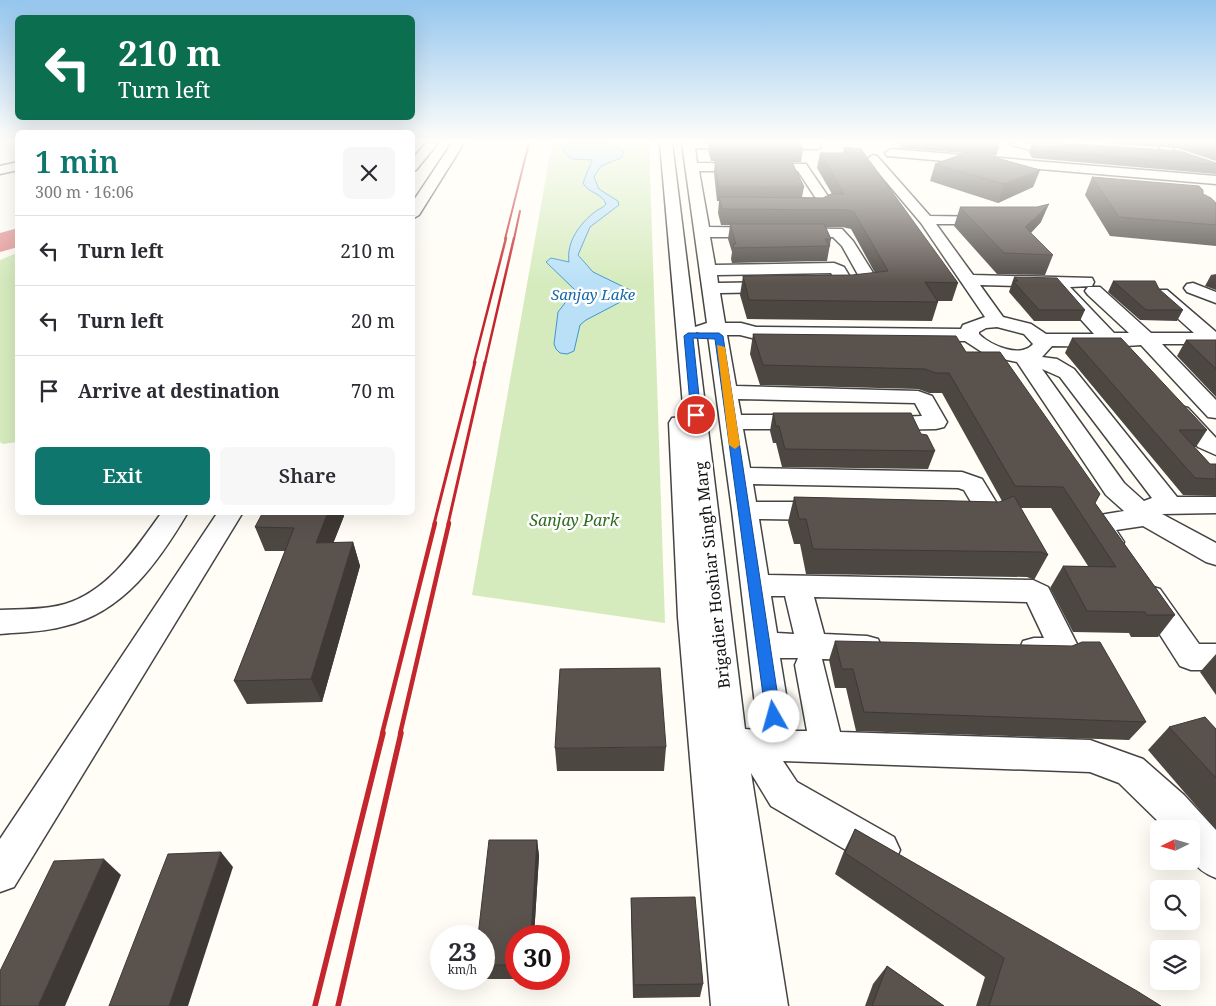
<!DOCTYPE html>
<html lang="en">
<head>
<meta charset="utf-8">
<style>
  body { margin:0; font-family:"Noto Serif",serif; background:#f7f7f7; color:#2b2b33; height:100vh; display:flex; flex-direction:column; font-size:19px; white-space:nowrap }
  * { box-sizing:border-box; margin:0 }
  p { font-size:16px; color:#7c7c81 }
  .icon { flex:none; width:28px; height:28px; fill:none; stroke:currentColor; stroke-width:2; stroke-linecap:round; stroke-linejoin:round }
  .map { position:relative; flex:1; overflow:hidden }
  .sheet { position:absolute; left:15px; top:130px; width:400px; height:385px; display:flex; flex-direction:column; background:#fff; border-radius:8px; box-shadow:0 5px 20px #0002 }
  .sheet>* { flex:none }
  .guide { position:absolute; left:15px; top:15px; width:400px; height:105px; border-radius:8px; box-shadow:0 5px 20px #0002; background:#0b6e4f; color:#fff; overflow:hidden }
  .needle { width:32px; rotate:265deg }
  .controls { position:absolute; left:1150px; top:820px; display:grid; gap:10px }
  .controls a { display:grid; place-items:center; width:50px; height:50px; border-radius:8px; background:#fff; box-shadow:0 5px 20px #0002; font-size:25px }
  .speed { position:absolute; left:430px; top:925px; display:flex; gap:10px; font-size:25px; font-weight:700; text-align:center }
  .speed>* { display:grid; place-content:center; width:65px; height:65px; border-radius:50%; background:#fff; box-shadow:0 5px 20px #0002; line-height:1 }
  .speed small { font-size:12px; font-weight:400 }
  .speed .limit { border:8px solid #d22; background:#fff; color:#111 }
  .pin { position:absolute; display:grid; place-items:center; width:42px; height:42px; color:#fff; margin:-21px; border:2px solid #fff; border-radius:50%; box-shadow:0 1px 5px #0007 }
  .me { position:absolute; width:55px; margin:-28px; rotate:353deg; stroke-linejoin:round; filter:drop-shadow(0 0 4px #0008) }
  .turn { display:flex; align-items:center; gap:18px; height:105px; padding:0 20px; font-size:22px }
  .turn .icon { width:65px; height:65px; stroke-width:2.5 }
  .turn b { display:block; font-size:35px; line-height:42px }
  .round { display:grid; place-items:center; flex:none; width:52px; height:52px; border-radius:8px; background:#f7f7f7 }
  .headline { display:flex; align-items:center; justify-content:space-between; height:85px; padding:0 20px }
  h1 { font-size:30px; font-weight:600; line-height:38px; color:#0f766e }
  .cta { display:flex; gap:10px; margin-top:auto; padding:10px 20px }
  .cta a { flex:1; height:58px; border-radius:8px; background:#0f766e; color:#fff; font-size:20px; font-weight:600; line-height:58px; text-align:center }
  .cta a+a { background:#f7f7f7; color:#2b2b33 }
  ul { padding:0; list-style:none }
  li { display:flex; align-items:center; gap:15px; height:70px; padding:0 20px; border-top:1px solid #e1e1e2 }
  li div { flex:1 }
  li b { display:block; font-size:19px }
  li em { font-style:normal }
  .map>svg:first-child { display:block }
  .green { fill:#d5ebbd }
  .water { fill:#b9e0f7; stroke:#3f96cf }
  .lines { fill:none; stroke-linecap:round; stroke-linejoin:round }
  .taxiway { fill:#e29292; fill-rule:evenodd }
  .minor-casing { stroke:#444; stroke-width:3 }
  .minor { fill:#fff; fill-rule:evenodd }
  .rail-far4 { stroke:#c4262e; stroke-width:2 }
  .rail-far3 { stroke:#c4262e; stroke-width:2.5 }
  .rail-far2 { stroke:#c4262e; stroke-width:3 }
  .rail-far1 { stroke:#c4262e; stroke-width:4.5 }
  .rail { stroke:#c4262e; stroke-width:5.5 }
  .wall { fill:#4d4742 }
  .shaded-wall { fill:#3f3936 }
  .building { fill:#5a524d; stroke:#3f3936 }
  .route { fill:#1a73e8; stroke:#114b97 }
  .slow { fill:#f59e0b }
  .labels { text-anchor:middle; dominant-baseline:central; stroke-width:5; stroke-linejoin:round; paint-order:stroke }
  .far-water-label { font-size:15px; font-style:italic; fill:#1768a6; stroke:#fff }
  .park-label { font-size:16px; font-style:italic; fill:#2f6b1f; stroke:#fff }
  .street-label { font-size:16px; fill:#111; stroke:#fff }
</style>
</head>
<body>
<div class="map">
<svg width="1216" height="1006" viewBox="0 0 1216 1006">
  <rect width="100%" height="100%" fill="#fffdf5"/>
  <g class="green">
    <polygon points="552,143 649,143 665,623 472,595"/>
    <polygon points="17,253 17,442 3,444 0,442 0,260"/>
  </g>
  <path class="water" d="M575 143H606L624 151 621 158 601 166 594 177 599 189 618 201 619 205 590 227 578 255 593 272 632 291 630 297 586 320 580 325 574 351 567 354 560 353 556 349 554 344 558 312 575 290 546 262 551 258 569 262C566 242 580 223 596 211 600 208 603 208 606 204 602 193 588 193 583 183L592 160 572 159 563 151 566 145Z"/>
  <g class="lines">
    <polygon class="taxiway" points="18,228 18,247 0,252 0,233"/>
    <g class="minor-casing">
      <g id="minor">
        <polygon points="426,143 438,143 416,170 412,171 412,159"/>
        <polygon points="452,143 464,143 419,215 412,219 412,203"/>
        <path d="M660 143H672L695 327 707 323 682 143H820V148L816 149 695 148 697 163 806 164 834 205 820 212 797 211 795 208 797 205 819 203 798 171H699L709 227 842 229 853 241 880 284 878 288 851 292 842 291 831 273 717 275 718 283 776 282 782 283 785 287 782 291 776 292 720 293 725 323H741L756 327 961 329 963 325 985 317 921 223 867 159 873 155 877 156 930 216 995 217 997 220 995 223 990 224H936L973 275 1092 278 1094 282 1092 286 1070 287 1114 333H1129L1088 295 1085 291 1088 287H1100L1151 333H1194L1155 298 1152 294 1155 290H1167L1216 332V344H1162L1216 400V418L1208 417 1141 345 1111 347 1052 346 1042 357 1057 359 1074 369 1177 497H1216V513L1162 514 1216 543V565L1206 562 1143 526 1116 530 1124 542 1120 549C1101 554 1093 538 1084 523L1088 517 1124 511 1106 495 1017 362 988 356 965 341 756 339 740 335H727L736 386 918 391 932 396 947 422 944 427 936 429 881 430 873 428 870 423 873 418 922 416 915 403 738 399 741 415H806L814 417 817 422 814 427 806 429H743L750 468 962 472 982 479 1002 512 997 522 988 525 961 522 957 516 961 510 974 507 964 490 958 488 753 484 756 502H825L834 505 838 511 834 517 825 520 759 519 768 575 1033 580 1048 587 1079 648C1069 668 1042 665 1023 659L1019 650 1023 641 1034 638H1044L1027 602 814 597 824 634 867 636 878 639 882 648 878 657 867 660 822 659 840 732 1090 740 1143 759 1184 795 1216 830V878C1188 867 1191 855 1191 829H1166L1119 783 1090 772 783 761 797 782 894 837 900 850 894 863 881 869 868 863 771 806 751 773 788 1006H711L678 617 669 423 672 418 684 417ZM710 237H833L842 246 861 280 853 282 844 267 834 263 715 265ZM980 285 1054 287 1056 292 1094 334H1046L1031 324 1003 317ZM997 327 1024 334 1033 344C1020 359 990 345 979 334V332L986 328ZM696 332 708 335 732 510 758 730 745 729ZM1042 369 1060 377 1152 498 1144 501 1124 483ZM771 596H785L794 634 777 633ZM780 658H798L795 665 807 731H792Z"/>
        <path d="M1010 143 1064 144 1070 148C1059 159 1025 149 1012 145Z"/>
        <polygon points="1156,143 1168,143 1176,153 1174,156 1166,156"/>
        <polygon points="891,149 1216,176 1216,184 887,156 885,153"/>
        <polygon points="18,162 18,170 0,174 0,166"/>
        <polygon points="1193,283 1216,292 1216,303 1187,292 1184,288 1187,284"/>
        <polygon points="1180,406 1188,408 1216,438 1216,455 1198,447 1172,418 1169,413 1172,408"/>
        <path d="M162 512H188C159 561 124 612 65 626 44 632 22 632 0 634V610C21 609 45 610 65 604 109 591 137 547 162 512Z"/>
        <polygon points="218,512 243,512 14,887 0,892 0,839"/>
        <polygon points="1150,586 1160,589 1199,644 1216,644 1216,670 1191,670 1180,666 1136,597 1140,589"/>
      </g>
    </g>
    <use href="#minor" class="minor"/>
    <g class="rail-far4">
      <polyline points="505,239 529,143"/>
      <polyline points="514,239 520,211"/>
    </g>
    <g class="rail-far3">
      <polyline points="474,363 506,238"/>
      <polyline points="485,363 514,238"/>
    </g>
    <g class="rail-far2">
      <polyline points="434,524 475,362"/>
      <polyline points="448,524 485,362"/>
    </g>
    <g class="rail-far1">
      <polyline points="382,734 435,523"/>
      <polyline points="400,734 449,523"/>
    </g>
    <g class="rail">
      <polyline points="315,1006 383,733"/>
      <polyline points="338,1006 401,733"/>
    </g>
  </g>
  <g class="wall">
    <polygon points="709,143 800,143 803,149 801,162 792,162 804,187 802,197 823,198 832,194 817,168 820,153 843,153 844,147 958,283 952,301 937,301 938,302 932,321 747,319 740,295 743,276 852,275 875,273 851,229 842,227 826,227 831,239 827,261 732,263 731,259 732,252 728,239 730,225 721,225 718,213 719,201 717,201 714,173 715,161 711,161 708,150"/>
    <polygon points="899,143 997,143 999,147 996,156 987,155 1040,170 1033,187 998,203 930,181 935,164 964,153 900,148"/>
    <polygon points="1102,143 1216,143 1216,161 1177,148"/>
    <polygon points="1032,144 1042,146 1216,163 1216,174 1032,158 1029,152"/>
    <polygon points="1092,177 1203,194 1216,203 1216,246 1110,236 1085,195"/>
    <polygon points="960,207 1041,222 1031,233 1053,255 1045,275 997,274 954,226"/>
    <polygon points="1216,274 1216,290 1205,286 1211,275"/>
    <polygon points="1014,277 1085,310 1080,321 1034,321 1009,292"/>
    <polygon points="1113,281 1183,310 1177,321 1140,320 1108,292"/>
    <polygon points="753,334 966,352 1095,503 1175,615 1158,637 1131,637 1129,633 1073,632 1050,588 1063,566 1088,566 1051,508 1020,508 1048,555 1034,580 1027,577 806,574 800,544 794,544 788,522 794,497 999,502 1002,501 942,393 929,393 918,389 760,385 750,354"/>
    <polygon points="1072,338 1207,430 1196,447 1194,447 1210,464 1216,464 1216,496 1183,495 1065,353"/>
    <polygon points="1186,340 1216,340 1216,397 1177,356"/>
    <polygon points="773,413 921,434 935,451 928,469 782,467 776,443 773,443 770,431"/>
    <polygon points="344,516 333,543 353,542 360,566 322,702 247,704 234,681 285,551 265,551 255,527"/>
    <polygon points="835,641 1146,722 1129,740 856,731 846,688 835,688 829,660"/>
    <polygon points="1216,654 1216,695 1200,672"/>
    <polygon points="1169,727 1216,729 1216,829 1148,750"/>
    <polygon points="666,747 664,771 557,771 555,748"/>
    <polygon points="855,829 1161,1006 976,1006 985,977 835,874 844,851"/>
    <polygon points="537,840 539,856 534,936 516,936 516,979 484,979 484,936"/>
    <polygon points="631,898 703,984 700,997 633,998 631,913"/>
    <polygon points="887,966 944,1006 865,1006 873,984"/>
  </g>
  <g class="shaded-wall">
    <polygon points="1040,170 1033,187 998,203 1004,184"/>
    <polygon points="1049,204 1041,222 1018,246 1025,227"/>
    <polygon points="328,512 343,512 344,516 324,567 316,543"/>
    <polygon points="353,542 360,566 322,702 311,679"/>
    <polygon points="537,840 539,856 534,936 531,936"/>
    <polygon points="221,852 233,867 188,1006 169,1006"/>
    <polygon points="104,859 121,875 65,1006 38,1006"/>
  </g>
  <g class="building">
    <polygon points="711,143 800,143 803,149 712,149"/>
    <polygon points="942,143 997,143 999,147"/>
    <polygon points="1190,143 1216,143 1216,151"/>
    <polygon points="1032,144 1042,146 1077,144 1180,151 1216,163 1216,165 1035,150"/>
    <polygon points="844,147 861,149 958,283 925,282 938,302 749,300 743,276 852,275 888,271 854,212 846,210 722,209 719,197 823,198 831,194 844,194 820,153 847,153"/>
    <polygon points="971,151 1040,170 1004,184 935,164"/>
    <polygon points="715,160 791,160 804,187 718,187"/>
    <polygon points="1092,177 1199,186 1203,190 1203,194 1211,198 1216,203 1216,225 1119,217"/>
    <polygon points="1049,204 1025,227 1053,255 1004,253 960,207 1037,207"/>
    <polygon points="730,224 824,224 831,239 825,239 830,246 734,248 733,244 736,244"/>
    <polygon points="1014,277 1057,278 1085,310 1039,310 1013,281 1018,281"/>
    <polygon points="1113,281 1155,281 1159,289 1183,310 1146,310"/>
    <polygon points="753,334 956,336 966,352 1000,352 1100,494 1095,503 1175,615 1147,615 1145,612 1087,611 1063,566 1116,567 1063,487 1015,486 949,373 936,373 925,369 763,365"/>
    <polygon points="1072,338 1121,338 1207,430 1179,430 1210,464 1216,464 1216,479 1195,478"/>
    <polygon points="1186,340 1216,340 1216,369"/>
    <polygon points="773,413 911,413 921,434 927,435 935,451 785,449 779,426 776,426"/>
    <polygon points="1014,496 1048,555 1041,552 813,549 806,519 799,519 794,497 999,502"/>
    <polygon points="263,512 328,512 316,543 353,542 311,679 234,681 294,528 255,527"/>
    <polygon points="835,641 1072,646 1082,642 1100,642 1146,722 864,712 853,669 842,669"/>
    <polygon points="660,668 666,747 555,748 560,669"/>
    <polygon points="1205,717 1216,729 1216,778 1169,727"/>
    <polygon points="855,829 1137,991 1161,1006 989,1006 1004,958 845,853"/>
    <polygon points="489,840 537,840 531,936 516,936 516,965 484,965 484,936 478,936"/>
    <polygon points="221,852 169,1006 109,1006 168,854"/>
    <polygon points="104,859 38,1006 0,1006 0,971 54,861"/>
    <polygon points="695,897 703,984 634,985 631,898"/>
    <polygon points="887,966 944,1006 872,1006"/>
  </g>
  <linearGradient id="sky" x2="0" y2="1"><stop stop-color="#95c6ee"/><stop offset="0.5" stop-color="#fffefa"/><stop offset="1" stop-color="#fffefa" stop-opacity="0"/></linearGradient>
  <rect width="1216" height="284" fill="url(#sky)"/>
  <polygon class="route" points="719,333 723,336 781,717 779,722 774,724 768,722 766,717 715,339 693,338 701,415 696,418 691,415 684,336 688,333"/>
  <polygon class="slow" points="717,345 725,347 740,445 735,449 729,445"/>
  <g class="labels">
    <g class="far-water-label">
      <text x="593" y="294">Sanjay Lake</text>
    </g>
    <g class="park-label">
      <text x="574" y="520">Sanjay Park</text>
    </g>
    <g class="street-label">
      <text transform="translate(712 575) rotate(-96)">Brigadier Hoshiar Singh Marg</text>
    </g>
  </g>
</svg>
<div class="controls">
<a><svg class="needle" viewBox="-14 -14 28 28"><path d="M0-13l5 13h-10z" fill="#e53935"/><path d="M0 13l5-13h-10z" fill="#7c7c81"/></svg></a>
<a><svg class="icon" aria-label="search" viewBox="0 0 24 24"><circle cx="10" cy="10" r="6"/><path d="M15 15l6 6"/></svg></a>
<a><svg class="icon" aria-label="layers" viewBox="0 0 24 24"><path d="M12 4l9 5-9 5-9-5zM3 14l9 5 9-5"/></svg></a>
</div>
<div class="speed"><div>23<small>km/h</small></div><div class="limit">30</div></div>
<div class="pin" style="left:696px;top:415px;background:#d93025"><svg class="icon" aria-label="arrive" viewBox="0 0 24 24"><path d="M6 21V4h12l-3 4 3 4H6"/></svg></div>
<svg class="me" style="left:774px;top:717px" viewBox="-20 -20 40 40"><circle r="19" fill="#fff"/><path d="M0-13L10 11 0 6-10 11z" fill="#1a73e8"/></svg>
<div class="guide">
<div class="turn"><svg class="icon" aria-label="left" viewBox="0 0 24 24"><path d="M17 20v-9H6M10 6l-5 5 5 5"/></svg><div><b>210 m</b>Turn left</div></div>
</div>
<section class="sheet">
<div class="headline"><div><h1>1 min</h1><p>300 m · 16:06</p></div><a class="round"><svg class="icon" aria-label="close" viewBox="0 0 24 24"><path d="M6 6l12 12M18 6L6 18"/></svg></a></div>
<ul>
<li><svg class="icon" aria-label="left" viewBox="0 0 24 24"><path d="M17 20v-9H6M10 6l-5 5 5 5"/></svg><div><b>Turn left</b></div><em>210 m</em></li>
<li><svg class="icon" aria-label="left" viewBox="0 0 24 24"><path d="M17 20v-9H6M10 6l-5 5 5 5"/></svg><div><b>Turn left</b></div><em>20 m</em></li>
<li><svg class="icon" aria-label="arrive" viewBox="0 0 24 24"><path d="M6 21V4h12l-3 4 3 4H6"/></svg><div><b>Arrive at destination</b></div><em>70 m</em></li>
</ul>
<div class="cta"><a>Exit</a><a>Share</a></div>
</section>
</div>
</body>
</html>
